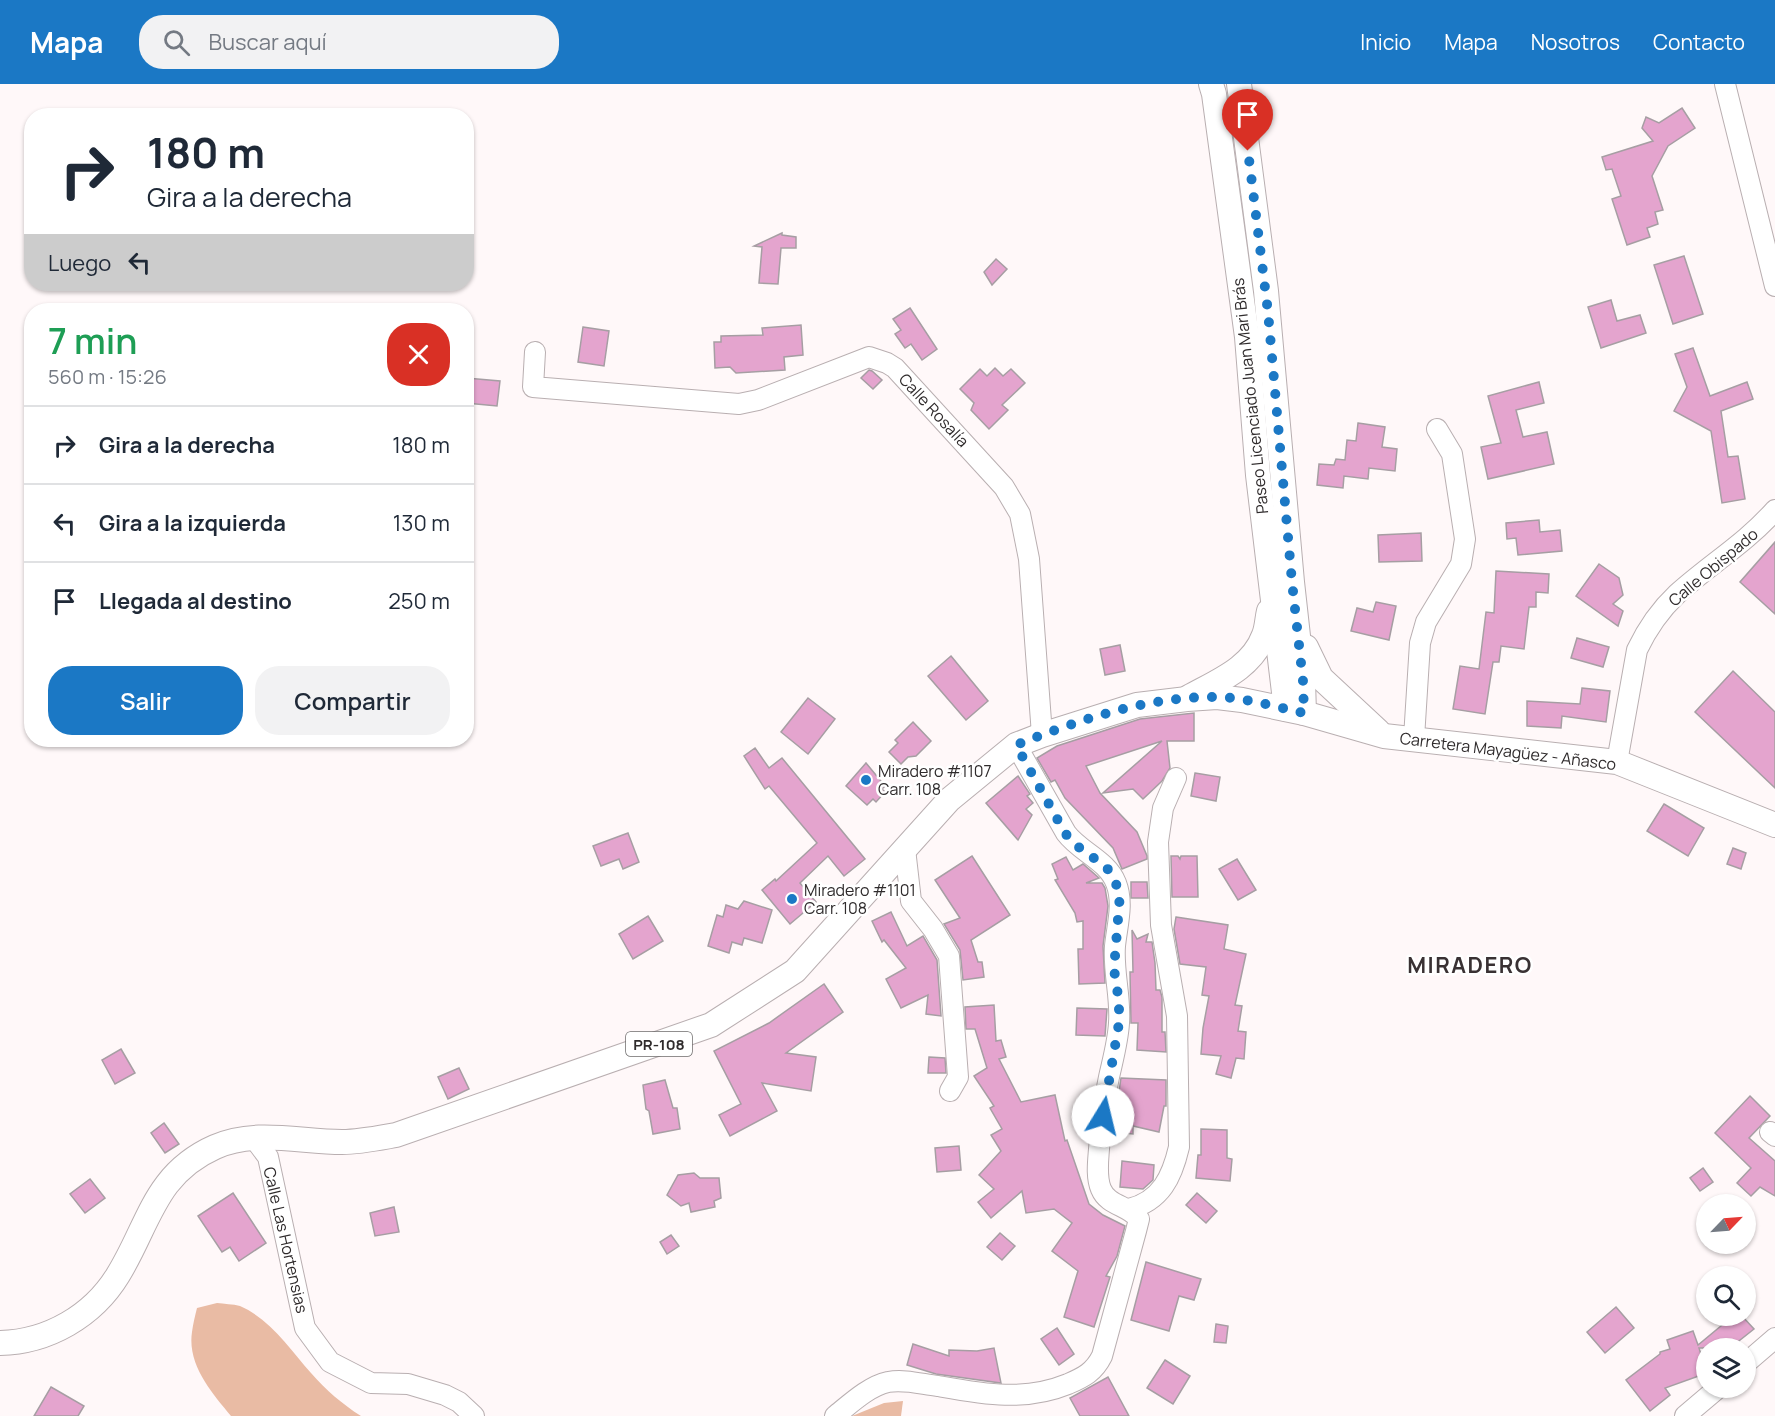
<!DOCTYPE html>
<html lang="es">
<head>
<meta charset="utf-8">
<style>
  body { margin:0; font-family:Manrope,sans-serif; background:#f2f2f3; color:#1f2937; height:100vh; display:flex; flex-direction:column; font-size:22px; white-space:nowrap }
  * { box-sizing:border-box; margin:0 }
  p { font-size:20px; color:#747a83 }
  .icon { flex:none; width:33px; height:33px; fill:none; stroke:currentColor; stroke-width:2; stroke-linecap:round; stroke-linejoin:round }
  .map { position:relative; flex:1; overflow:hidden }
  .sheet { position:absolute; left:24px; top:219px; width:450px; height:444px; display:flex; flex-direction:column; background:#fff; border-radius:24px; box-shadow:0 2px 4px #0004 }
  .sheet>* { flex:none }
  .guide { position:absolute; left:24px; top:24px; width:450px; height:183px; border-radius:24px; box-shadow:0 2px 4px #0004; background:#fff; color:#1f2937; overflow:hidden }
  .needle { width:39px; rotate:65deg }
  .fabs { position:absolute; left:1696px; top:1110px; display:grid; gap:12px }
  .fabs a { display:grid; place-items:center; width:60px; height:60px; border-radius:50%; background:#fff; box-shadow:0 2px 4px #0004; font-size:30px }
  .pin { position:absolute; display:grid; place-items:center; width:51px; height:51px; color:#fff; margin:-62px -26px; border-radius:50% 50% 50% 0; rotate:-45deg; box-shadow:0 0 6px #0007 }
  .pin .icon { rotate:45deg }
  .me { position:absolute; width:66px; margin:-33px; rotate:9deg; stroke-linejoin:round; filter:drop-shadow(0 0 4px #0008) }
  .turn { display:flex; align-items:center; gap:21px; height:126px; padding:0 24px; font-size:27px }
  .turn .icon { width:78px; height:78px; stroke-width:2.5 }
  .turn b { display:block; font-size:42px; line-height:51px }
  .then { display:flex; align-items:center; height:57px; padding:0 24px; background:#0003; gap:12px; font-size:22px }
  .round { display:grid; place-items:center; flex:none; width:63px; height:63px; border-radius:24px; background:#f2f2f3 }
  .summary { display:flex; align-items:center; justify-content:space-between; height:102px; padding:0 24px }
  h1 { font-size:36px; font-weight:600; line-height:45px; color:#1e9e55 }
  .cta { display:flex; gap:12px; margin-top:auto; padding:12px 24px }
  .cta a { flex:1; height:69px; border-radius:24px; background:#1b78c5; color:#fff; font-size:24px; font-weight:600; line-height:69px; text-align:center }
  .cta a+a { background:#f2f2f3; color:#1f2937 }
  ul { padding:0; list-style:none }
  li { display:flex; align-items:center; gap:18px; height:78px; padding:0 24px; border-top:2px solid #e0e1e3 }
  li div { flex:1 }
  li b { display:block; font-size:22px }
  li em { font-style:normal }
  header { display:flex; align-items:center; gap:36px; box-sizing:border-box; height:84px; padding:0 30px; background:#1b78c5; color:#fff }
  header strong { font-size:28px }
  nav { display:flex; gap:33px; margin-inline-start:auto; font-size:21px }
  .search { width:420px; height:54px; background:#f2f2f3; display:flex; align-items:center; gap:15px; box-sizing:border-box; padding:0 21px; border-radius:24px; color:#747a83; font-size:22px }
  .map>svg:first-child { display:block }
  .green { fill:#e9bba4 }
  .building { fill:#e4a4ce; stroke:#a69ea3; stroke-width:1.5 }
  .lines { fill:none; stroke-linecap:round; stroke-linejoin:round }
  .minor-casing { stroke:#b9afb1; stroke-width:22 }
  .major-casing { stroke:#b9afb1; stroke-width:26 }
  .minor { stroke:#fff; stroke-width:20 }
  .major { stroke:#fff; stroke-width:24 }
  .route { stroke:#1b78c5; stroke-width:10; stroke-dasharray:0 18 }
  .poi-dot { fill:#1b78c5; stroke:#fff; stroke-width:2 }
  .labels { text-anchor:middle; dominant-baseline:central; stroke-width:5; stroke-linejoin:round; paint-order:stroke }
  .shield { fill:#fff; stroke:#6d6b6b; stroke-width:1.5 }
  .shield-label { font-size:15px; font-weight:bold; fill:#2f2b2c }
  .street-label { font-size:16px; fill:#2f2b2c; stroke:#fff }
  .poi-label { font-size:16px; fill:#2f2b2c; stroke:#fff; text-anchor:start }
  .district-label { font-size:22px; font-weight:bold; letter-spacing:1.5px; fill:#393133; stroke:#fff }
</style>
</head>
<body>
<header>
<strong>Mapa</strong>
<div class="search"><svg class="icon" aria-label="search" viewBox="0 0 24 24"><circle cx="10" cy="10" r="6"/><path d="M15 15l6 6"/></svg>Buscar aquí</div>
<nav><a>Inicio</a><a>Mapa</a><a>Nosotros</a><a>Contacto</a></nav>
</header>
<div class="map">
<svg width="1775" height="1332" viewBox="0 0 1775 1332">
  <rect width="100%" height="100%" fill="#fff8f9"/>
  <g class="green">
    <path d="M217 1219C224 1220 233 1220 240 1222 270 1235 290 1265 311 1289 326 1306 342 1320 361 1332H231C212 1309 187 1281 192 1248 193 1240 195 1232 197 1224Z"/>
    <polygon points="903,1317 901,1332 852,1332 884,1319"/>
  </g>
  <g class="building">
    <polygon points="1682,24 1695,44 1668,62 1652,92 1663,126 1655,128 1658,140 1647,144 1650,153 1627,161 1612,115 1621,112 1612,85 1606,86 1602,73 1653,57 1642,44 1646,33 1659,39"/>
    <polygon points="782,149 782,151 796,153 796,164 781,164 778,200 759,199 762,163 754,162"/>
    <polygon points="1684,172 1703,230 1673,240 1654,181"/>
    <polygon points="996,175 1007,185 992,201 984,188"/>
    <polygon points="1611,216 1617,237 1640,231 1646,249 1601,264 1588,223"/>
    <polygon points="910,224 937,265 922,276 911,260 905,264 895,250 901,246 893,235"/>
    <polygon points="801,241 803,271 784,273 785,286 736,289 730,283 715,284 714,258 721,258 721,252 763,251 762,244"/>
    <polygon points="583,243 609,247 604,282 578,278"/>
    <polygon points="1693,264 1710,312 1747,298 1753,315 1721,327 1728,373 1738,372 1745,415 1722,419 1711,347 1674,327 1687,303 1675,270"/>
    <polygon points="995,284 1003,292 1011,285 1025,299 1002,321 1008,326 989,345 971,326 974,319 960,305 980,285 987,292"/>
    <polygon points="869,286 872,287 882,296 873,305 861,294"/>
    <polygon points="466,294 500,297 497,322 466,319"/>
    <polygon points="1539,298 1544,319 1516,326 1523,353 1547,348 1554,380 1488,395 1481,363 1501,359 1488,312"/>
    <polygon points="1358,339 1385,343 1382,363 1397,365 1395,387 1369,384 1368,395 1344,392 1343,404 1317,401 1319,380 1334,381 1336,375 1345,376 1347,356 1356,357"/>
    <polygon points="1539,436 1540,448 1560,446 1562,467 1518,471 1516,454 1507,455 1506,439"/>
    <polygon points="1421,449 1422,477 1379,478 1378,451"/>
    <polygon points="1775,458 1775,530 1740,498"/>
    <polygon points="1599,480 1619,494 1623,511 1613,520 1623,527 1618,542 1576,512"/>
    <polygon points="1496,487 1549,490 1548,509 1536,508 1536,523 1529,523 1524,565 1501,562 1499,578 1493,578 1485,630 1453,625 1460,582 1479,585 1486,528 1494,529"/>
    <polygon points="1376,518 1396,522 1389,556 1351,547 1357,524 1373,528"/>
    <polygon points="1577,554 1609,563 1603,583 1571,574"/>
    <polygon points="1120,561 1125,587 1105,591 1100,565"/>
    <polygon points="951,572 988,617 966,636 928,592"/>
    <polygon points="1733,587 1775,628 1775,704 1695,628"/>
    <polygon points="1582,604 1610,607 1606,638 1562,632 1561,644 1527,642 1527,617 1580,620"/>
    <polygon points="808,614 835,635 808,670 781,648"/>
    <polygon points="1194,629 1194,657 1167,657 1170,684 1162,697 1143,715 1133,705 1103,709 1162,657 1086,682 1100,709 1137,748 1147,772 1147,775 1122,785 1113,764 1065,714 1055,696 1051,698 1037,674 1057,662 1140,635"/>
    <polygon points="913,638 931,657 916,672 908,673 901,680 889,668 898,659 895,656"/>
    <polygon points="755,664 769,684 782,674 865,775 844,792 828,772 800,799 816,818 790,840 762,806 775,795 776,797 817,759 769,702 765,705 744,672"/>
    <polygon points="866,679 885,702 882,705 885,708 876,718 873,715 867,721 846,702"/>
    <polygon points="1195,689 1220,693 1216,717 1191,712"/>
    <polygon points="1018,692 1030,710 1027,712 1033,719 1026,725 1032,731 1018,756 986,719"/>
    <polygon points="1664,720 1704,744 1688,772 1647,747"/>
    <polygon points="628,749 639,778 623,785 619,775 601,782 593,762"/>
    <polygon points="1733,764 1746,769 1741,785 1727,780"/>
    <polygon points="972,772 1010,831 971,856 978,878 982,878 984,893 963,896 960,866 944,840 960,834 935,796"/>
    <polygon points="1171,772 1178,772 1180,775 1181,772 1197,772 1198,813 1172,813"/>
    <polygon points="1066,773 1073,786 1083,780 1099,794 1086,799 1102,799 1105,804 1108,822 1103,862 1105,899 1079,900 1078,865 1083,865 1083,837 1077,838 1075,829 1055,796 1058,795 1052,780"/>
    <polygon points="1237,775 1256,806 1238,816 1219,785"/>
    <polygon points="1131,798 1147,798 1148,814 1131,814"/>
    <polygon points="744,817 772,826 762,859 744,854 742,861 732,858 729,869 708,862 717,831 723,833 726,821 738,825"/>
    <polygon points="891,828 907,862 923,852 937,876 941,932 926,930 928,911 901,924 886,895 906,884 884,856 882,858 872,837"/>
    <polygon points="648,832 663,857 633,875 619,850"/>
    <polygon points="1176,833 1228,841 1224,865 1246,870 1235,921 1242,922 1238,947 1246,948 1244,975 1236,974 1231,994 1216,990 1221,972 1201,970 1203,944 1209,912 1202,911 1206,883 1180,880 1174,845"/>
    <polygon points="1132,846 1137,855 1148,850 1146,858 1152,858 1155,879 1156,906 1160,906 1162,913 1162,948 1165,948 1166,968 1137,966 1138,939 1131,939 1130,888 1133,888"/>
    <polygon points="824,900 843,928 786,969 816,973 811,1007 762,999 777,1027 730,1052 719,1031 741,1020 714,967 769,939"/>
    <polygon points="994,921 996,957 1001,956 1006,973 999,975 1021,1018 1055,1011 1065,1057 1067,1056 1089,1120 1103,1131 1125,1142 1117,1172 1106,1192 1110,1193 1094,1243 1064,1233 1078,1187 1052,1167 1072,1139 1054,1125 1026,1129 1022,1107 991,1134 978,1118 994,1105 979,1091 1001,1067 991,1051 1002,1045 990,1024 994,1022 974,992 987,984 975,945 966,945 965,923"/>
    <polygon points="1077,924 1107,925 1105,952 1076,951"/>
    <polygon points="121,965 135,989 115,1000 102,976"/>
    <polygon points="929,973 945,974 946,989 928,989"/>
    <polygon points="459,984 469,1005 448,1015 438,993"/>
    <polygon points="1121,994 1166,996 1166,1022 1164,1022 1159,1048 1133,1042 1133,1050 1113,1048"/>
    <polygon points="665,996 673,1024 677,1024 680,1045 653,1050 649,1027 646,1025 643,1001"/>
    <polygon points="1750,1012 1770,1032 1749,1054 1775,1077 1775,1112 1760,1103 1751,1112 1737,1099 1751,1084 1715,1049"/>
    <polygon points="164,1039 179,1060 165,1069 151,1049"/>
    <polygon points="1201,1045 1227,1046 1227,1074 1232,1075 1230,1097 1196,1094 1198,1071 1201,1071"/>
    <polygon points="959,1062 961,1086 937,1088 935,1064"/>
    <polygon points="1122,1077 1154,1081 1153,1096 1143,1105 1120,1103"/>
    <polygon points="1703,1084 1713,1098 1700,1107 1690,1094"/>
    <polygon points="694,1089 700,1094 719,1094 721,1114 714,1117 715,1123 691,1128 689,1119 681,1122 667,1111 678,1091"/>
    <polygon points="90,1095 105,1114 85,1129 70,1110"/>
    <polygon points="233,1109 266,1159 239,1177 230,1163 222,1168 198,1132"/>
    <polygon points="1197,1109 1217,1127 1206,1139 1186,1121"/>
    <polygon points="394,1123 399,1148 375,1152 370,1129"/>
    <polygon points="1000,1149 1015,1162 1002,1176 987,1163"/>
    <polygon points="671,1151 679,1162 667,1170 660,1158"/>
    <polygon points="1146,1178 1201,1195 1194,1216 1179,1212 1169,1247 1131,1236"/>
    <polygon points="1616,1223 1634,1244 1605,1269 1587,1248"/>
    <polygon points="1733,1232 1742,1232 1754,1245 1730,1264 1699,1264 1707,1289 1665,1304 1670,1311 1650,1327 1626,1296 1660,1270 1660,1268 1670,1265 1667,1256 1693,1247 1698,1261"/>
    <polygon points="1216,1240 1228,1242 1226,1259 1214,1258"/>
    <polygon points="1057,1244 1074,1270 1059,1281 1041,1255"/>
    <polygon points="913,1260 949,1272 949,1266 977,1267 994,1264 1001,1299 936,1290 907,1281"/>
    <polygon points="1165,1276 1190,1292 1173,1320 1147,1304"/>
    <polygon points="1108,1293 1129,1332 1080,1332 1070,1314"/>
    <polygon points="51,1303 84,1322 78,1332 34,1332"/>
  </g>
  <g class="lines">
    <g class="minor-casing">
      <g id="minor">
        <polyline points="1725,0 1775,202"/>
        <polyline points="535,268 533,303 739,320 758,316 869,273 887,279 895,284 1004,403 1020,430 1029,475 1042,651"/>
        <polyline points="1414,654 1420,559 1426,538 1461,480 1465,455 1452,370 1437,345"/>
        <path d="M1617 678 1637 566C1647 545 1660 526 1677 510 1709 481 1746 459 1775 426"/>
        <polyline points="905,765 911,817 933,845 949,872 958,993 950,1007"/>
        <polyline points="1770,1048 1775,1052"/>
        <polyline points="253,1053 268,1073 305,1244 330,1278 371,1299 408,1300 445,1311 459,1318 474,1332"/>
        <path d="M1129 1125C1161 1117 1172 1093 1179 1063L1177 932 1161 841 1158 758 1163 724 1176 694"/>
        <polyline points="1746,1279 1775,1254"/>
        <path d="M835 1332C850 1320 869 1302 888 1298 905 1295 921 1300 938 1302 983 1310 1024 1318 1068 1300 1084 1293 1094 1288 1102 1272L1136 1147 1139 1135C1128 1121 1108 1122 1101 1105 1096 1093 1098 1078 1099 1065 1101 1041 1104 1016 1109 993 1113 975 1118 957 1119 939 1121 913 1113 888 1115 862 1117 842 1124 819 1116 799 1107 776 1080 768 1066 749L1016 661"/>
        <polyline points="1685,1332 1718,1304"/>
      </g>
    </g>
    <g class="major-casing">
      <g id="major">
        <polyline points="1211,0 1214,10 1247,253 1258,391 1286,625"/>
        <polyline points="1239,0 1266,207 1292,498 1303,597 1304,629"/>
        <polyline points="1306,563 1321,594 1378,647"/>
        <path d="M1189 613C1218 597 1252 584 1264 551 1267 544 1267 535 1269 527"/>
        <path d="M0 1259C48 1258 93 1232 118 1191 149 1141 154 1090 215 1063 255 1045 300 1058 342 1058 360 1058 379 1054 396 1051L711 941 795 887 949 716 1016 661 1042 651 1137 621 1187 615 1217 613 1242 616 1304 629 1384 652 1617 678 1775 741"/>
      </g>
    </g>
    <use href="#minor" class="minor"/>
    <use href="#major" class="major"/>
  </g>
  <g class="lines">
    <path class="route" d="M1103 1032 1119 939V918L1114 885 1120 810 1112 790 1105 782 1073 759 1065 749 1016 661C1079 636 1148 612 1218 613 1247 614 1276 623 1304 629L1303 597 1292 498 1268 228 1248 67"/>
  </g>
  <g class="poi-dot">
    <circle cx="866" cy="696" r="6"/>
    <circle cx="792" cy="815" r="6"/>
  </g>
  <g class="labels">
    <rect class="shield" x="626" y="948" width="66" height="24" rx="4.5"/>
    <g class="shield-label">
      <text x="659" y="960">PR-108</text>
    </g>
    <g class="street-label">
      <text transform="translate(1250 312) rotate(-96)">Paseo Licenciado Juan Mari Brás</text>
      <text transform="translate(934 326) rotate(47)">Calle Rosalía</text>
      <text transform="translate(1713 483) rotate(-40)">Calle Obispado</text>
      <text transform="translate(1508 667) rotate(7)">Carretera Mayagüez - Añasco</text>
      <text transform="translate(286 1156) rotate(77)">Calle Las Hortensias</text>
    </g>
    <g class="poi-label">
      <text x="878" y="687">Miradero #1107<tspan x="878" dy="18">Carr. 108</tspan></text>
      <text x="804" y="806">Miradero #1101<tspan x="804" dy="18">Carr. 108</tspan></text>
    </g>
    <g class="district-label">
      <text x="1470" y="881">MIRADERO</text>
    </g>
  </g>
</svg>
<div class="fabs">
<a><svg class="needle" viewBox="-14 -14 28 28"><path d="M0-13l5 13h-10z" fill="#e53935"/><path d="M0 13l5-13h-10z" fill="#747a83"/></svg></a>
<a><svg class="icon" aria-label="search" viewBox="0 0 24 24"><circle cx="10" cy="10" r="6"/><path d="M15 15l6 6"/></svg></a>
<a><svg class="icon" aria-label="layers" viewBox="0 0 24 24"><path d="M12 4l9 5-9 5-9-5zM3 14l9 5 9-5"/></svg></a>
</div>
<div class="pin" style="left:1248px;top:67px;background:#d93025"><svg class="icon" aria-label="arrive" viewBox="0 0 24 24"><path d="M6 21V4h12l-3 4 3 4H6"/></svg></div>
<svg class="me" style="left:1103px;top:1032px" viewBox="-20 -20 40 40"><circle r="19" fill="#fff"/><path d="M0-13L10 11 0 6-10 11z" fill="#1b78c5"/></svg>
<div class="guide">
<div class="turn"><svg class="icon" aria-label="right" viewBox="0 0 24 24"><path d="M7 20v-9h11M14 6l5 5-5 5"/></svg><div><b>180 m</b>Gira a la derecha</div></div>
<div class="then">Luego<svg class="icon" aria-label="left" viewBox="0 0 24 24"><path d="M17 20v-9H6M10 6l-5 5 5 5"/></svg></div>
</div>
<section class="sheet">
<div class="summary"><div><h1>7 min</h1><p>560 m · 15:26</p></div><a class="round" style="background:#d93025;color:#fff"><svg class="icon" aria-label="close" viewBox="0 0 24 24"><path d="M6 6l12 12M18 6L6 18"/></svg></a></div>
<ul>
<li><svg class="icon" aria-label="right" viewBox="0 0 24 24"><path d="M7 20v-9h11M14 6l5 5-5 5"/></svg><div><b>Gira a la derecha</b></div><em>180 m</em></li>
<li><svg class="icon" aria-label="left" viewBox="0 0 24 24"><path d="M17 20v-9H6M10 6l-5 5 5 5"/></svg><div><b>Gira a la izquierda</b></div><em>130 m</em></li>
<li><svg class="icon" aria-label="arrive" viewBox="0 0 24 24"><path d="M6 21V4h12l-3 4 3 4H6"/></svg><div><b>Llegada al destino</b></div><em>250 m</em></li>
</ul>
<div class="cta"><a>Salir</a><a>Compartir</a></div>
</section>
</div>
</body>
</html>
